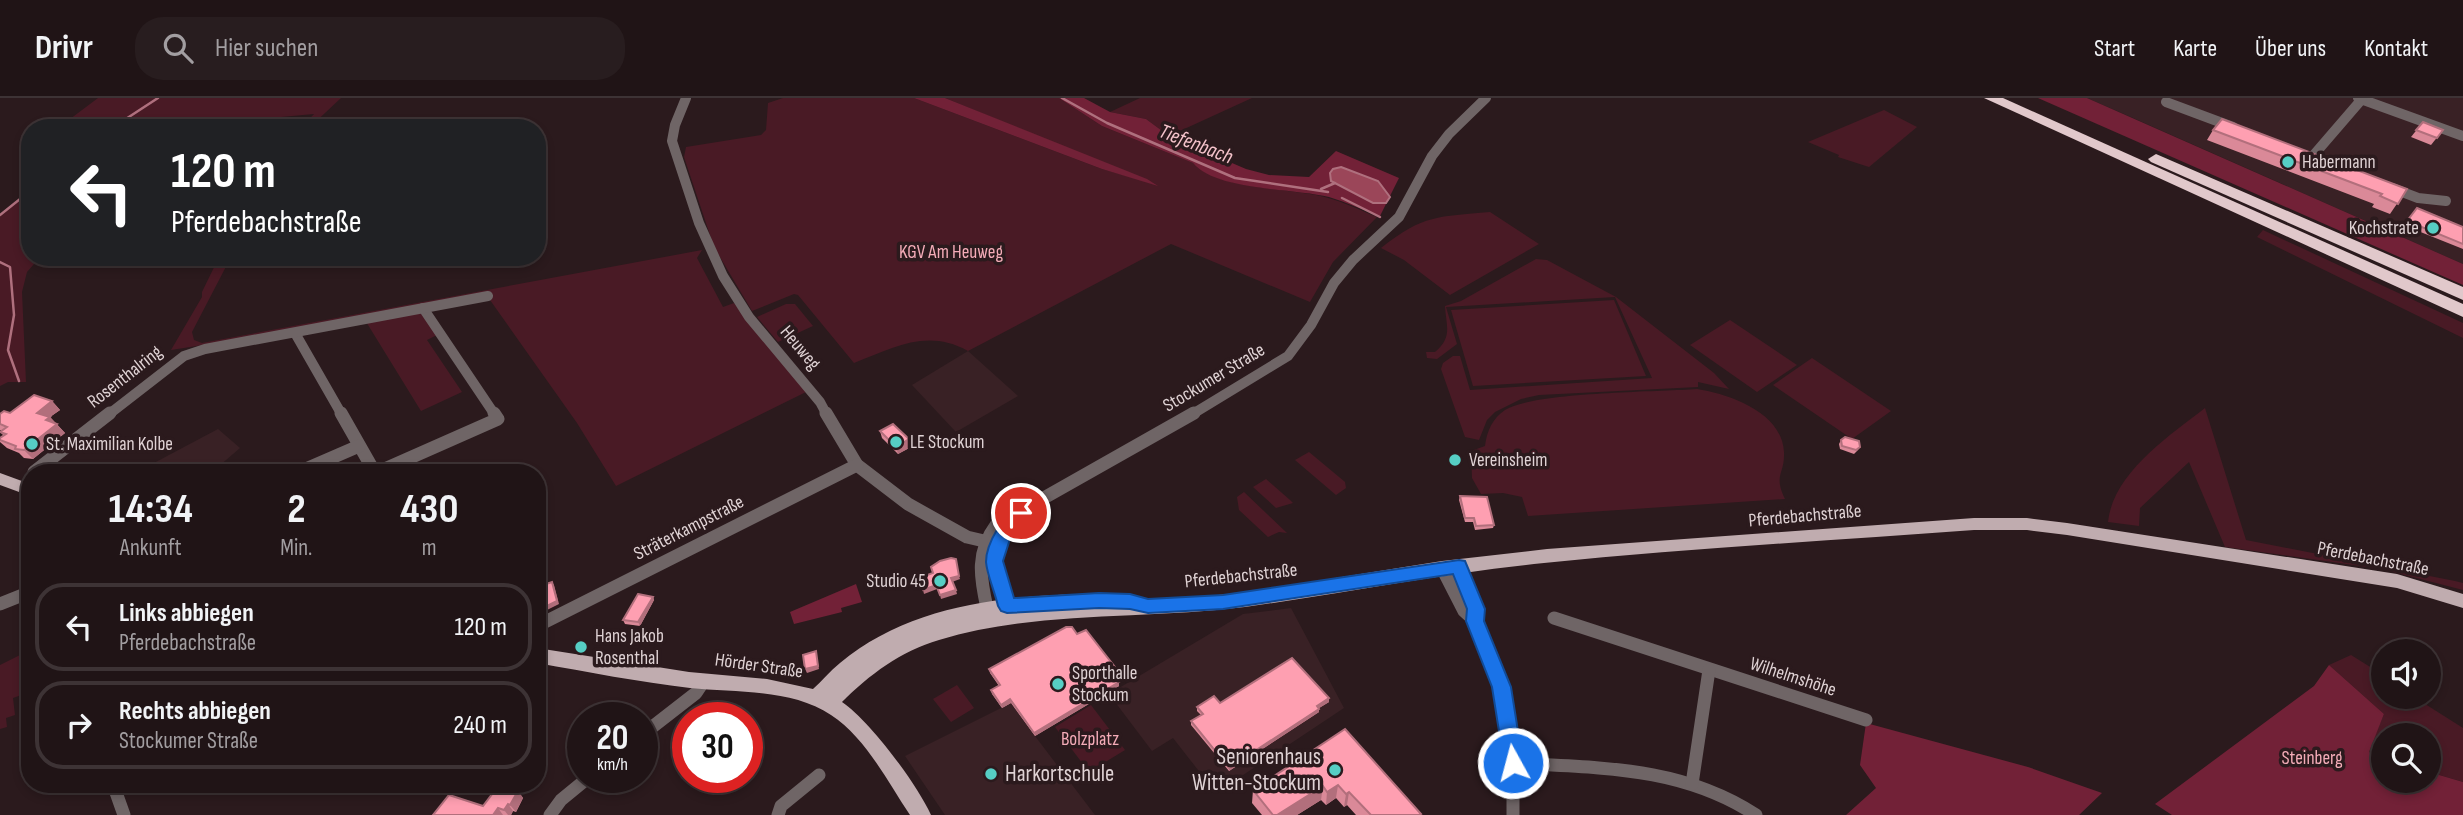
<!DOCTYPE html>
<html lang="de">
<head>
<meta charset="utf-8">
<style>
  body { margin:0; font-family:"Sofia Sans Condensed",sans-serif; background:#281d1f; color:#f1f3f6; height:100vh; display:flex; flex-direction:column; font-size:26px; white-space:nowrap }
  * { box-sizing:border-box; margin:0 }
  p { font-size:23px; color:#a29ea1 }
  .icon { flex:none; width:38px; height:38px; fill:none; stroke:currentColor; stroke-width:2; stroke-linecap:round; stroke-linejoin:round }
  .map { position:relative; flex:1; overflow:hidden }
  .sheet { position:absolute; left:21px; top:366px; width:525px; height:329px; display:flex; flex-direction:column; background:#201416; border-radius:28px; box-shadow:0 4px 10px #0003,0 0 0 2px #3d3335 }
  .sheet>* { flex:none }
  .top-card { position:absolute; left:21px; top:21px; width:525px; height:147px; border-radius:28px; box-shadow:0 4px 10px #0003,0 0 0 2px #3d3335; background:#202124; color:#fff; overflow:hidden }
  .controls { position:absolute; left:2371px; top:541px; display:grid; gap:14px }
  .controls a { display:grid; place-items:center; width:70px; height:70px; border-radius:50%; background:#201416; box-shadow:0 4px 10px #0003,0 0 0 2px #3d3335; font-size:35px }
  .speed { position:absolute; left:567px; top:604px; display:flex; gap:14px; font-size:35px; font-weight:700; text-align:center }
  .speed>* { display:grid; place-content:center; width:91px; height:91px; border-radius:50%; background:#201416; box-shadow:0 4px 10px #0003,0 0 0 2px #3d3335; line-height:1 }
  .speed small { font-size:18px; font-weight:400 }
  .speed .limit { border:10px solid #d22; background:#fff; color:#111 }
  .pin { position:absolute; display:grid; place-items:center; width:60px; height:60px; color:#fff; margin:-30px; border:4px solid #fff; border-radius:50%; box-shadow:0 2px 7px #0007 }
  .me { position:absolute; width:77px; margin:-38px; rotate:353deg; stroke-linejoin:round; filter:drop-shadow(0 0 5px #0008) }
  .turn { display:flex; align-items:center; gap:24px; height:147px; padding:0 35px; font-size:32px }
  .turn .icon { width:91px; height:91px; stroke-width:2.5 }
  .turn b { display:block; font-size:49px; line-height:60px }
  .eta { display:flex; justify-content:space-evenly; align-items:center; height:119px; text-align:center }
  .eta b { font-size:42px; font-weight:700; line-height:49px }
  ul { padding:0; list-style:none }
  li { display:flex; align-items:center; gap:21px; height:88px; margin:0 14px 10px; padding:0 21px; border:4px solid #3d3335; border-radius:28px }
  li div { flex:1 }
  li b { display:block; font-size:26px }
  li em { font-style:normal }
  header { display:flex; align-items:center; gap:42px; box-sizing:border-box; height:98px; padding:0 35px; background:#201416; border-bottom:2px solid #3d3335 }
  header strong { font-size:33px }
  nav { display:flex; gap:38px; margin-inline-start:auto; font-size:24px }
  .search { width:490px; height:63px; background:#281d1f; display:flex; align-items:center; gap:18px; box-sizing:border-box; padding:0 24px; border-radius:28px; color:#a29ea1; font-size:26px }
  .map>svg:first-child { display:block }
  .built { fill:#392125 }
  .green { fill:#491a25 }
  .forest { fill:#722137 }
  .water { fill:#9b4659; stroke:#af707e; stroke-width:2 }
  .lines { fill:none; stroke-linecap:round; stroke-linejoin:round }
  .stream { stroke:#af707e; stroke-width:2.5 }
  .minor-far1 { stroke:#6f6566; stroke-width:10 }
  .minor { stroke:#6f6566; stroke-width:13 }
  .major { fill:#c0acaf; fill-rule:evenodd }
  .highway { fill:#e1c8cb; fill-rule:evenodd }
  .wall { fill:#da8998 }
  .shaded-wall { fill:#b26f7c }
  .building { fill:#fe9fb1; stroke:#b26f7c; stroke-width:2 }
  .route { fill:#1a73e8; stroke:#114b97; stroke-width:2 }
  .poi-dot { fill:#56cec4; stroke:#2b1a1d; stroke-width:2.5 }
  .labels { text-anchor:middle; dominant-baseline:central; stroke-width:7; stroke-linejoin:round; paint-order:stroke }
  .poi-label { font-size:19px; fill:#dfd2d4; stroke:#2b1a1d; text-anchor:start }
  .park-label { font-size:19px; fill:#f4acb8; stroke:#2b1a1d }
  .street-label { font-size:19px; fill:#dfd2d4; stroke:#2b1a1d }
  .water-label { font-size:21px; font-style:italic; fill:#f5c3cb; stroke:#2b1a1d }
  .near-poi-label { font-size:23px; fill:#dfd2d4; stroke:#2b1a1d; text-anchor:end }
</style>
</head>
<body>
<header>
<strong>Drivr</strong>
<div class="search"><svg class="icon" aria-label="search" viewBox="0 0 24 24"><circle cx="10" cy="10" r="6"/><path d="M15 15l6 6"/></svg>Hier suchen</div>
<nav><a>Start</a><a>Karte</a><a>Über uns</a><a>Kontakt</a></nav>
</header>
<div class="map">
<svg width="2463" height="717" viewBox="0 0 2463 717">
  <rect width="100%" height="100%" fill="#2b1a1d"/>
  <g class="built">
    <polygon points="2087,0 2463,0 2463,166 2133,20"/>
    <polygon points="968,253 1018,298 956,334 912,287"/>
    <polygon points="218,331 240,350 212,374 137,374"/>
    <polygon points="1291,510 1344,610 1216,695 1173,640 1152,653 1109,596 1243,516"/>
    <polygon points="1011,605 1035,638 1095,717 945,717 905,658"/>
  </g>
  <g class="green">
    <polygon points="98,0 341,0 309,30 301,30 314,16 164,30 58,30"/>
    <path d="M783 0H914L1102 71 1155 86 945 0H1059L1102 28 1193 65C1213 89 1285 91 1316 97 1337 101 1358 111 1377 119L1333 164 1310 204 1171 146 968 253C927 230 893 250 854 265L798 197 794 196 752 213 714 149 684 59 686 49 761 37 766 32 768 5Z"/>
    <polygon points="1140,0 1252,0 1169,38 1146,21 1110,14"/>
    <polygon points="1884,12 1917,29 1869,69 1838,59 1839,57 1808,44"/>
    <polygon points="30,93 30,159 40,159 27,174 22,194 26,284 8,284 0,288 0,117"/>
    <path d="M1490 114 1539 146 1450 197 1404 162 1381 150C1424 116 1438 119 1490 114Z"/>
    <polygon points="2263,132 2463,225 2463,240 2257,139"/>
    <polygon points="702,152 697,160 723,209 734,205 806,294 616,388 577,325 490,202 171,252 202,199 202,194 219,159 231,159 192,234 194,242 202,245"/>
    <path d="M1536 161 1547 162 1616 199 1714 275 1729 291 1698 284V289L1539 297 1521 301 1495 314 1487 322 1479 342 1465 339 1441 271 1443 265 1453 258H1460L1470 292 1652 280 1615 199 1446 209 1457 246 1437 261 1427 260 1426 254H1435C1453 239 1446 228 1445 208L1461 203Z"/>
    <polygon points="1614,202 1646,278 1473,288 1451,212"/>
    <polygon points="786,206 795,206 813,228 778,244 757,219"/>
    <polygon points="420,214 437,237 427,242 462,294 421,313 365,222"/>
    <polygon points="1730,222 1797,267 1757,294 1690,247"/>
    <polygon points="1812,260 1891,313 1852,341 1773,287"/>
    <path d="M1697 291C1729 296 1782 314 1784 354 1785 377 1773 376 1785 401L1528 418 1522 399 1503 395 1481 396 1472 380 1471 353 1485 348C1487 333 1492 321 1505 312 1533 294 1657 294 1697 291Z"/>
    <path d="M2205 310 2246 442 2455 483 2463 485V492L2382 471 2225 449 2189 364 2140 410 2139 428 2108 424C2113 375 2169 338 2205 310Z"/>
    <polygon points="1309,354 1345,384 1346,390 1336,397 1295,362"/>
    <polygon points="1266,381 1290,402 1293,405 1276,410 1253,389"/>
    <polygon points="1244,394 1287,435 1279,434 1268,439 1239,412 1237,399"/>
    <polygon points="30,552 30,594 13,600 15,617 6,620 7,629 0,631 0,567"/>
    <polygon points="2351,557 2383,577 2384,598 2414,599 2463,630 2463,684 2429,674 2429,637 2384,637 2383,659 2368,654 2384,616 2329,567"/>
    <polygon points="957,587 974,610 951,624 933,601"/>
    <polygon points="1091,607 1125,652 1089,674 1055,629"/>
  </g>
  <g class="forest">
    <polygon points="914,0 945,0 1147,81 1158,88 1102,71"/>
    <path d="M1059 0H1084L1110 14 1146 21 1169 38 1246 71 1269 77 1309 79 1336 53 1399 80 1380 118C1363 112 1346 104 1329 99 1294 90 1216 93 1193 65L1102 28Z"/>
    <polygon points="2038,0 2087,0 2463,166 2463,187"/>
    <polygon points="856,486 862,504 841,510 842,514 794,526 790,514"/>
    <polygon points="2329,567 2384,616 2369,654 2383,659 2384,682 2429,682 2429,674 2463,684 2463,717 2172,717 2155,706 2314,588"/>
    <polygon points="1866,625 2028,669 2102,695 2079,717 1846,717 1876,690 1860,667"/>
  </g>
  <polygon class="water" points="1341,69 1378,83 1390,99 1386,105 1373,105 1331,83 1330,75 1333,71"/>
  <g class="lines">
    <g class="stream">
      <polyline points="1062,0 1107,25 1235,80 1328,94"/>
      <polyline points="112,30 158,0"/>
      <polyline points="1321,91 1335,85"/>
      <polyline points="1342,100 1380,119"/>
      <polyline points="0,117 30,93"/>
      <polyline points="0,164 10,169 14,217 8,252 19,283"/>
    </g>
    <g class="minor-far1">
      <polyline points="686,0 675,27 672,43 699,125 723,178 749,219 820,304 827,317"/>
      <polyline points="2358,0 2463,38"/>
      <polyline points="2166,4 2233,29"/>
      <polyline points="2323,63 2312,59 2362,1"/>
      <polyline points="2392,90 2418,100 2446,103"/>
      <polyline points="423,210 495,317"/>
      <polyline points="295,235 342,317"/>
      <polyline points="108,317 184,258 205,251 488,198"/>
      <polyline points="1191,317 1288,258 1311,227 1334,185 1353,162 1399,119 1432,58 1449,36 1486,0"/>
    </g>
    <g class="minor">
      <polyline points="341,315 374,373 378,374 498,321 494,315"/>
      <polyline points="826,315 857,367 908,406 967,439 984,443 1002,439"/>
      <polyline points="34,374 110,315"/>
      <polyline points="299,374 359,348"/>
      <polyline points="1459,468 1476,511 1475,523"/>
      <polyline points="1442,470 1464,513 1475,523 1501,589 1513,665 1513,717"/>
      <polyline points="0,506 30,494"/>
      <path d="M1007 507C995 463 988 455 1020 418"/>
      <path d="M987 510C980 479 976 454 996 427L1194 315"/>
      <polyline points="1554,520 1866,622"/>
      <polyline points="537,528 857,367"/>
      <polyline points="642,637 696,595 704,583"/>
      <path d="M1513 665C1599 670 1681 668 1756 717"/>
      <polyline points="113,686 124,717"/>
      <polyline points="1692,686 1709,572"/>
      <polyline points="550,717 561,702 589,679"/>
      <polyline points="778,717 781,708 819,677"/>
    </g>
    <g class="major">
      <polygon points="0,375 30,386 30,398 0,387"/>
      <path d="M1974 420H2027L2067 425 2397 476 2463 496V510L2397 490 2067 437 2027 432H1974C1831 443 1687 450 1544 465 1444 475 1345 495 1245 509 1144 522 1037 512 939 542 901 553 869 577 842 604 870 623 917 686 931 717H910C887 683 866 640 831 617 791 590 736 595 690 590 639 584 588 574 537 565V550L689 574 767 581 813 591C822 583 830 573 840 565 918 500 1029 495 1126 496L1132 498 1134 504 1242 495 1442 463 1547 451Z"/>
    </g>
    <g class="highway">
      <polygon points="1984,0 2003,0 2463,206 2463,219"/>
      <polygon points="2156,56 2463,189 2463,202 2151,64 2148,61"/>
    </g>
  </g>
  <g class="wall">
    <polygon points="2423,24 2443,32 2431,47 2411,39"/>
    <polygon points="2213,32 2407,91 2390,116 2372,109 2374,106 2207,42"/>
    <polygon points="2417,110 2463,129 2463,151 2403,127"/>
    <polygon points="52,303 60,312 50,319 65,335 33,361 24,360 19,355 7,350 0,344 0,340 4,338 0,334 2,332 0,332 0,316 10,315"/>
    <polygon points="880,333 909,341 911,349 898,356 882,340"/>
    <polygon points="1841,342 1860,349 1858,352 1854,356 1840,351 1839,346"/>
    <polygon points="1460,398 1494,427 1493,430 1475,432 1473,424 1465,424 1459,402"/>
    <polygon points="653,499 654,502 640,528 625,526 623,522"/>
    <polygon points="1077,536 1119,576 1115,579 1119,584 1119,588 1035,638 1011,605 1002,610 992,596 991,592 999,588 990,575 989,571"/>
    <polygon points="1329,600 1329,604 1319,610 1319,614 1229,673 1191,627 1191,623 1201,617 1197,613 1197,609"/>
    <polygon points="1345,631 1421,717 1356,717 1347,707 1344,709 1336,700 1326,707 1321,702 1297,717 1262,717 1252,705 1253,692"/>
    <polygon points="518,693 523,700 516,714 513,713 511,717 433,717 483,708"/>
  </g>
  <g class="shaded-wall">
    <polygon points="52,303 60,312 50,319 65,335 33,361 24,352 37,315"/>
    <polygon points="909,341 911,349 898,356 896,349"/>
    <polygon points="959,478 960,481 952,484 951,480"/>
    <polygon points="552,484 554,487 559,506 547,512 545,509"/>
    <polygon points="936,487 937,491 924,496 923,492"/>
    <polygon points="956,492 957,496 941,501 940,497"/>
    <polygon points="543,498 546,502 537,505 537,500"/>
    <polygon points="653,499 654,502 640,528 638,524"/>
    <polygon points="816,553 819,571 807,575 805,571"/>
    <polygon points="1119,584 1119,588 1035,638 1034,635"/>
    <polygon points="1329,600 1329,604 1316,612 1317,608"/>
    <polygon points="1010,601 1011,605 1002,610 1001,607"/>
    <polygon points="1319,611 1319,614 1229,673 1229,670"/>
    <polygon points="1338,687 1336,700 1326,707 1327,694"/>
    <polygon points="1323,688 1321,702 1297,717 1277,717"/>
    <polygon points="518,693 523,700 516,714 510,707"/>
    <polygon points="1349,694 1347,707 1344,709 1346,696"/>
    <polygon points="508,706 513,713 511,717 508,717 504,712"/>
    <polygon points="498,710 503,717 493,717"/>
  </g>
  <g class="building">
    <polygon points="2222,21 2407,91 2398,106 2380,98 2382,96 2213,32"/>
    <polygon points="2423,24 2443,32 2437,40 2416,32"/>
    <polygon points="2417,110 2463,129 2463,146 2407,123"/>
    <polygon points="34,297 52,303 37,315 50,319 46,322 57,326 24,352 15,351 16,348 0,342 0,340 6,336 0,334 7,329 0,326 0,316 4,313 10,315"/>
    <polygon points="893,326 909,341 896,349 880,333"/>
    <polygon points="1845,339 1859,343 1860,349 1856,352 1842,348 1841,342"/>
    <polygon points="1460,398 1487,399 1494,427 1476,428 1474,420 1465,420"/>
    <polygon points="951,460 956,461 959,478 951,480 956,492 940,497 936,487 923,492 919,480 933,475 931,469 940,463"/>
    <polygon points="552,484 557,503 545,509 543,498 537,500 537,489"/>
    <polygon points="638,496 653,499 638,524 623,522"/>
    <polygon points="1066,529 1072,529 1077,536 1086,532 1118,573 1113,576 1119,584 1034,635 1010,601 1001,607 991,592 1000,587 989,571"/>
    <polygon points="816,553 818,568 805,571 803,557"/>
    <polygon points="1292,560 1329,600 1317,608 1319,611 1229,670 1191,623 1203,616 1197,609 1214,598 1220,605"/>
    <polygon points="1345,631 1421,716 1419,717 1371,717 1349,694 1346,696 1338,687 1327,694 1323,688 1277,717 1273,717 1253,692"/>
    <polygon points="499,687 518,693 510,707 508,706 504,712 498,710 493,717 433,717 449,697 483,708"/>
  </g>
  <path class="route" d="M1021 408 1029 415 1010 441 1003 463 1014 500 1099 495 1130 496 1148 501 1223 497 1459 462 1465 463 1485 511 1484 523 1511 589 1523 665 1520 671 1513 674 1506 671 1504 665 1492 589 1466 523 1467 511 1453 476 1223 511 1148 515 1130 511 1099 510 1007 515 1001 513 998 508C995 494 987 477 986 464 986 446 1004 414 1021 408Z"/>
  <g class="poi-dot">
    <circle cx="2288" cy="64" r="7"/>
    <circle cx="2433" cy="130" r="7"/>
    <circle cx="896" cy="344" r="7"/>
    <circle cx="32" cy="346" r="7"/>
    <circle cx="1455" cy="362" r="7"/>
    <circle cx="940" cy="483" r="7"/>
    <circle cx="581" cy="549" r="7"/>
    <circle cx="1058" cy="586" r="7"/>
    <circle cx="1335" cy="672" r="7"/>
    <circle cx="991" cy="676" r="7"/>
  </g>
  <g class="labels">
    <g class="poi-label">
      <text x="2302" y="64">Habermann</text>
      <text x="2419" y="130" text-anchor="end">Kochstrate</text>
      <text x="910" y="344">LE Stockum</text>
      <text x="46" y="346">St. Maximilian Kolbe</text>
      <text x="1469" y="362">Vereinsheim</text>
      <text x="926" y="483" text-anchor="end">Studio 45</text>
      <text x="595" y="538">Hans Jakob<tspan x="595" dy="22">Rosenthal</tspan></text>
      <text x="1072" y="575">Sporthalle<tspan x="1072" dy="22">Stockum</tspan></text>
    </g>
    <g class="park-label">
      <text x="951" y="154">KGV Am Heuweg</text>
      <text x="1090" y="641">Bolzplatz</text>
      <text x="2312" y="660">Steinberg</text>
    </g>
    <g class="street-label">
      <text transform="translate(800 250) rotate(50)">Heuweg</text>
      <text transform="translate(125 279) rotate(-38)">Rosenthalring</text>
      <text transform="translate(1214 280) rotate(-31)">Stockumer Straße</text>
      <text transform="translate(1805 418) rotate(-5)">Pferdebachstraße</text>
      <text transform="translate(689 430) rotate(-27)">Sträterkampstraße</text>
      <text transform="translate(2373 461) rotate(11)">Pferdebachstraße</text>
      <text transform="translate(1241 478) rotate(-6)">Pferdebachstraße</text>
      <text transform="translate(759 568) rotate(8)">Hörder Straße</text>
      <text transform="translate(1793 579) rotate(18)">Wilhelmshöhe</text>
    </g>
    <g class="water-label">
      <text transform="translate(1196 46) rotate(21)">Tiefenbach</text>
    </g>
    <g class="near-poi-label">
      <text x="1321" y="659">Seniorenhaus<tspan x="1321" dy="26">Witten-Stockum</tspan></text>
      <text x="1005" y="676" text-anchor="start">Harkortschule</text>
    </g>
  </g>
</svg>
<div class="controls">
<a><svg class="icon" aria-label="sound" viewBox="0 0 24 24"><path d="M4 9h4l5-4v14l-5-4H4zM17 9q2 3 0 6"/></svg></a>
<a><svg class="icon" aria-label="search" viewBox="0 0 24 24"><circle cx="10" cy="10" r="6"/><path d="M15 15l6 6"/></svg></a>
</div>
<div class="speed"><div>20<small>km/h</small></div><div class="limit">30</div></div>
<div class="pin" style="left:1021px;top:415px;background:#d93025"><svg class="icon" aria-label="arrive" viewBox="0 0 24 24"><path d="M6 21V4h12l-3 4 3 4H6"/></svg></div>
<svg class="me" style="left:1513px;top:665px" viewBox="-20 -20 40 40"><circle r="17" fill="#1a73e8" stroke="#fff" stroke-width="3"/><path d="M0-11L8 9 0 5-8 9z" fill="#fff"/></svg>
<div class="top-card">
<div class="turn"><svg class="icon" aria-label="left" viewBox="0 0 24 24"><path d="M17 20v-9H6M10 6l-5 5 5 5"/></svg><div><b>120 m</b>Pferdebachstraße</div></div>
</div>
<section class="sheet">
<div class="eta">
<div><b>14:34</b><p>Ankunft</p></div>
<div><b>2</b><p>Min.</p></div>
<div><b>430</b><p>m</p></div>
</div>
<ul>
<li><svg class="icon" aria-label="left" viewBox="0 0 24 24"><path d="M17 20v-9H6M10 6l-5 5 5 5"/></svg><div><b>Links abbiegen</b><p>Pferdebachstraße</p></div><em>120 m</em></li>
<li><svg class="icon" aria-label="right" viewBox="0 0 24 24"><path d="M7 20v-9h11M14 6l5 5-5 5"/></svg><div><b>Rechts abbiegen</b><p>Stockumer Straße</p></div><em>240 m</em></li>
</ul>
</section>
</div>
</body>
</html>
